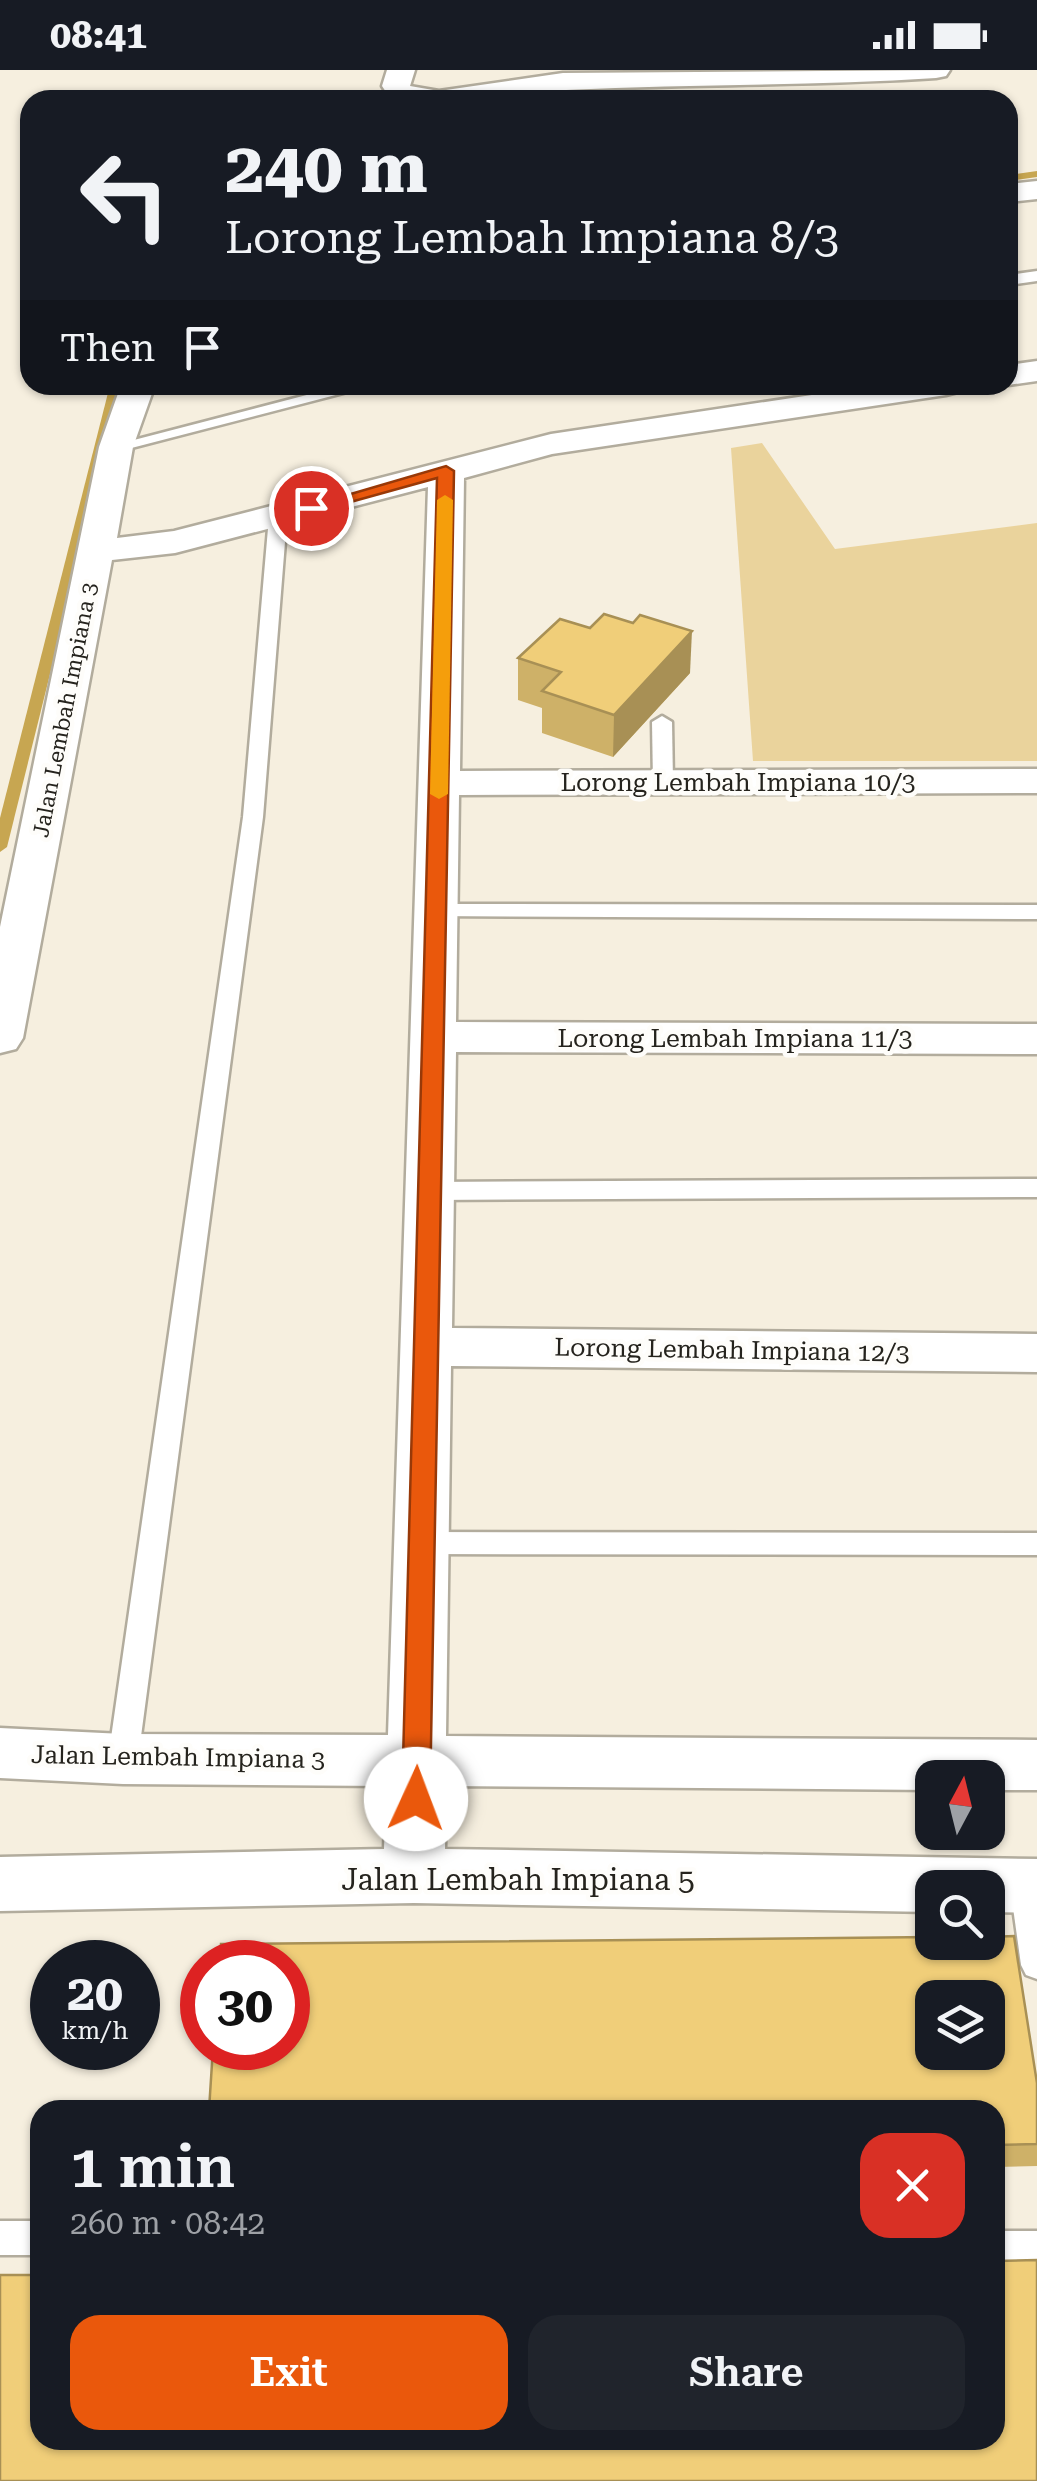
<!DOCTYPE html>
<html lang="en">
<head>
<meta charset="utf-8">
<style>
  body { margin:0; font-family:"Roboto Serif",serif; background:#20242c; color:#f1f3f6; height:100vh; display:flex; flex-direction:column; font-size:38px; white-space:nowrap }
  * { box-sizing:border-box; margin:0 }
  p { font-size:32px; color:#9ea1a6 }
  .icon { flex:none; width:55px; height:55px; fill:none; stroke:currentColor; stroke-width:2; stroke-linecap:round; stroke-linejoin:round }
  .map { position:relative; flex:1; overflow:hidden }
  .side { position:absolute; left:30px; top:2030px; width:975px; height:350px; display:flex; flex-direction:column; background:#171b24; border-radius:30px; box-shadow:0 2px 8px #0004 }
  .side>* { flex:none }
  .top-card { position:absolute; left:20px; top:20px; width:998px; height:305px; border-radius:30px; box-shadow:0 2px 8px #0004; background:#171b24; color:#f1f3f6; overflow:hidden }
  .needle { width:65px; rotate:7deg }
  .controls { position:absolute; left:915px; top:1690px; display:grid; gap:20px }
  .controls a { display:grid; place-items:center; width:90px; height:90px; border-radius:20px; background:#171b24; box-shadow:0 2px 8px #0004; font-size:50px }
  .speed { position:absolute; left:30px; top:1870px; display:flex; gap:20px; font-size:50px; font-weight:700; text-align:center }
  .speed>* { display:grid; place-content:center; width:130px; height:130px; border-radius:50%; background:#171b24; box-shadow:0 2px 8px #0004; line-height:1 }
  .speed small { font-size:25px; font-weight:400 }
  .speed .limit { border:15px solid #d22; background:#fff; color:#111 }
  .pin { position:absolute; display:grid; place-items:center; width:85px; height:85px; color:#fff; margin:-42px; border:5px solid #fff; border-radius:50%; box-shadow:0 2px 10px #0007 }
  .me { position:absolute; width:110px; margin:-55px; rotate:2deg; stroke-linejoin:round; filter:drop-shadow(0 0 8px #0008) }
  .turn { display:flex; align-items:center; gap:35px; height:210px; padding:0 40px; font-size:45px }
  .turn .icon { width:130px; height:130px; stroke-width:2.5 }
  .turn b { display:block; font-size:70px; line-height:85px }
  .then { display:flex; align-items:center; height:95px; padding:0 40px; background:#0003; gap:20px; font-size:38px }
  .round { display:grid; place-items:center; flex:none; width:105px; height:105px; border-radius:30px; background:#20242c }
  .headline { display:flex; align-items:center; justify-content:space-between; height:170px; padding:0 40px }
  h1 { font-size:60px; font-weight:600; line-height:75px }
  .action { display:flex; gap:20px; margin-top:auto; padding:20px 40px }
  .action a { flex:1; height:115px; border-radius:30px; background:#ea580c; color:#fff; font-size:40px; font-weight:600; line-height:115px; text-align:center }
  .action a+a { background:#20242c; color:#f1f3f6 }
  .status { display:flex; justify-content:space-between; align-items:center; height:70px; padding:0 50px; background:#171b24; direction:ltr }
  .status svg { height:28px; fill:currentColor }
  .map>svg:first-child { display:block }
  .green { fill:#ead39c }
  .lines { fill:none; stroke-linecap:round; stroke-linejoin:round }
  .stream { fill:#c7a651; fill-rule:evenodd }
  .lane-casing { stroke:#b2ac9d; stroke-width:5 }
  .street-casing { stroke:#b2ac9d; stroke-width:5 }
  .lane { fill:#fff; fill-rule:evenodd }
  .street { fill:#fff; fill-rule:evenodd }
  .wall { fill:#ceb168 }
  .shaded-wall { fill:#a89055 }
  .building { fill:#f0ce79; stroke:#a89055; stroke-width:2.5; fill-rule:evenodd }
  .route { fill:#ea580c; stroke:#983908; stroke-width:2.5 }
  .slow { fill:#f59e0b }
  .labels { text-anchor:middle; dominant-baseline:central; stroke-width:9; stroke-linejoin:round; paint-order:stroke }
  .far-street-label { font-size:22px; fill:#25231d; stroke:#fefdfa }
  .street-label { font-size:25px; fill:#25231d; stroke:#fefdfa }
  .near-street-label { font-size:30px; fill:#25231d; stroke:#fefdfa }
</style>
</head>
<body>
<div class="status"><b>08:41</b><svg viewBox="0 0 49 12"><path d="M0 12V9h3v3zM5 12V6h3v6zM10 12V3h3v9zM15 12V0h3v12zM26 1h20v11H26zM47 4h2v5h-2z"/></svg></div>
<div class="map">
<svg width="1037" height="2411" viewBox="0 0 1037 2411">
  <rect width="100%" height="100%" fill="#f6efdf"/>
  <polygon class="green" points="762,373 835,479 1037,453 1037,691 753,691 731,378"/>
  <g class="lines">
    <g class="stream">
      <polygon points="1037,101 1037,107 1008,111 1008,105"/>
      <polygon points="110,315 122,315 7,777 0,782 0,748"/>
    </g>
    <g class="lane-casing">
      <g id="lane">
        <polygon points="1037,201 1037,211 1008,215 1008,205"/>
        <polygon points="345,315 374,315 116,382 107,377"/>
        <polygon points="278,442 287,447 263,747 138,1689 133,1698 123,1702 113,1698 108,1689 243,747 269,447"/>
        <polygon points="662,646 672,652 673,712 663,718 653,712 652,652"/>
        <polygon points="437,834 1037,835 1037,849 429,846 426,841"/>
        <polygon points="1037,1109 1037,1127 430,1130 418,1121 430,1112"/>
        <polygon points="423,1462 1037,1463 1037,1485 423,1484 413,1481 409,1473 413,1465"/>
        <polygon points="1025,1802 1037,1809 1037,1909 1026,1905 1021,1895 1010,1816 1014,1806"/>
        <rect x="0" y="2151" width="40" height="34"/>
        <rect x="995" y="2161" width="42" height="34"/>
      </g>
    </g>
    <g class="street-casing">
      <g id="street">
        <path d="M387 0H415L410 16 439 21 563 3 950 0 946 6 936 8C813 16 689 14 566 20 513 23 443 41 390 28L382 16Z"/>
        <polygon points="1037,111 1037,129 1008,132 1008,114"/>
        <polygon points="1037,291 1037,311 1008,315 1008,295"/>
        <polygon points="121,315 155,315 133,377 117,468 174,461 551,364 878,315 963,315 958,322 946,325 552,384 464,408 460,701 1037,699 1037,723 459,725 456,952 1037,954 1037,984 456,982 452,1258 1037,1264 1037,1302 451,1296 446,1666 1037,1670 1037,1720 988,1720 988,1708 932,1708 932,1720 446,1716 445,1779 1037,1789 1037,1843 988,1842 988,1818 932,1818 932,1842 414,1833 0,1841 0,1787 384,1779 386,1716 123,1714 0,1708 0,1658 123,1664 388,1665 428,417 175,483 112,490 23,968 16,979 0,983 0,857 99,377"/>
      </g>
    </g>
    <use href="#lane" class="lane"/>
    <use href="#street" class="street"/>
  </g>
  <g class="wall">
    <polygon points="518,588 690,603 613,687 542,663 542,638 518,630"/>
    <polygon points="1037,2013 1037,2096 995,2097 995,2040"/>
  </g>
  <polygon class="shaded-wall" points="692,561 690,603 613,687 614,645"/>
  <g class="building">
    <polygon points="604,544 633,553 640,545 692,561 614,645 542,621 561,602 518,588 560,549 590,558"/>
    <path d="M1014 1866 1037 2013V2074L995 2075V2040H209L213 1978H288V1892H220L221 1874 932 1867V1872H988V1867ZM932 1928H988V1982H932Z"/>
    <polygon points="1037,2190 1037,2411 0,2411 0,2205 40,2205 40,2370 995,2370 995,2191"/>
  </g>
  <polygon class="route" points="446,396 454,401 430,1729 426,1737 416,1741 406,1737 402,1729 437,408 311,443 303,438"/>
  <polygon class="slow" points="445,425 453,430 448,724 439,729 430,724 437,430"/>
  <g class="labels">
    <g class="far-street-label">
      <text transform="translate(65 640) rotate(-79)">Jalan Lembah Impiana 3</text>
    </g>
    <g class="street-label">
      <text x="738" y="712">Lorong Lembah Impiana 10/3</text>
      <text x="735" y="968">Lorong Lembah Impiana 11/3</text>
      <text transform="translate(732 1280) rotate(1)">Lorong Lembah Impiana 12/3</text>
      <text transform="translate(178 1687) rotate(1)">Jalan Lembah Impiana 3</text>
    </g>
    <g class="near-street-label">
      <text x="518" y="1809">Jalan Lembah Impiana 5</text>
    </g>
  </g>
</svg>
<div class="controls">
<a><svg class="needle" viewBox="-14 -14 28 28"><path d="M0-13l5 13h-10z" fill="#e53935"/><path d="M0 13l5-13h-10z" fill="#9ea1a6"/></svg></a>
<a><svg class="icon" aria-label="search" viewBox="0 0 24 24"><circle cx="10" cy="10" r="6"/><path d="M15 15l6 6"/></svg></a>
<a><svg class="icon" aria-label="layers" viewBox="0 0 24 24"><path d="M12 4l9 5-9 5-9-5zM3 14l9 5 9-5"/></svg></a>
</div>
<div class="speed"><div>20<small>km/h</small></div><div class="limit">30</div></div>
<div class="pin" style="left:311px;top:438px;background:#d93025"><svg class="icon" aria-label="arrive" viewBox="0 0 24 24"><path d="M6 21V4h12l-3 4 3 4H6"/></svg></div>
<svg class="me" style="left:416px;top:1729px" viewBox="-20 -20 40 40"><circle r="19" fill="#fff"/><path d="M0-13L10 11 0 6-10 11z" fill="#ea580c"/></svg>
<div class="top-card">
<div class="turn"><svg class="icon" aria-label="left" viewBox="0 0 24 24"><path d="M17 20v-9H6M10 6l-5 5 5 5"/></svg><div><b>240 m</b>Lorong Lembah Impiana 8/3</div></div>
<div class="then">Then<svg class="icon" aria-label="arrive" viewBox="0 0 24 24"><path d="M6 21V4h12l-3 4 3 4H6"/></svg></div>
</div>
<section class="side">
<div class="headline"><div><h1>1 min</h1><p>260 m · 08:42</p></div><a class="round" style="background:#d93025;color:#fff"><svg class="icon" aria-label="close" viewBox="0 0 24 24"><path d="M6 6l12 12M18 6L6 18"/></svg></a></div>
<div class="action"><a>Exit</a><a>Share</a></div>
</section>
</div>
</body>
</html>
